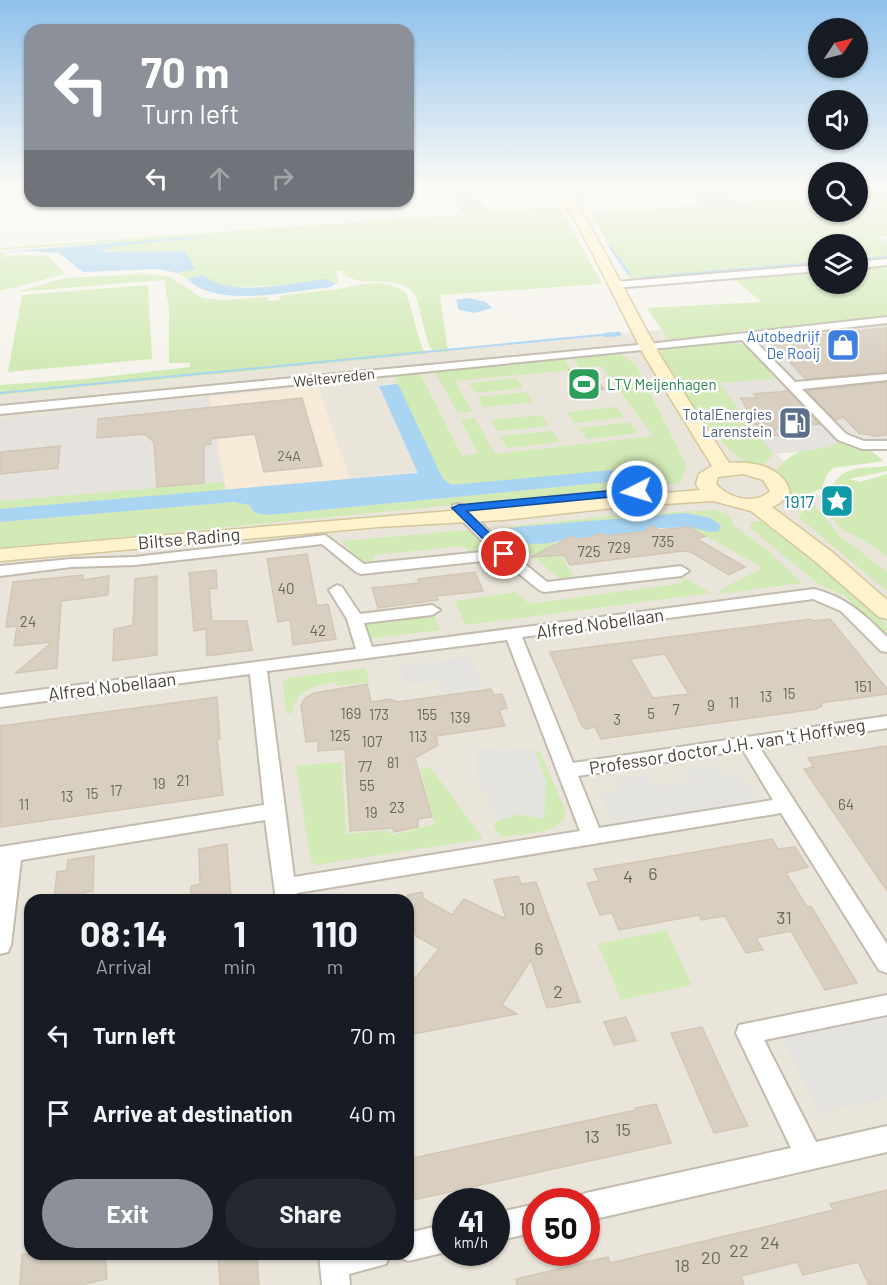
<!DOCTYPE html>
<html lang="en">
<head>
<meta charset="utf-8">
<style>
  body { margin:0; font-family:Barlow,sans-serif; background:#242831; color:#f1f3f6; height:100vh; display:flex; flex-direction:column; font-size:22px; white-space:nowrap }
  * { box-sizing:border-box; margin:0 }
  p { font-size:20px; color:#9ea1a6 }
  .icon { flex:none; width:33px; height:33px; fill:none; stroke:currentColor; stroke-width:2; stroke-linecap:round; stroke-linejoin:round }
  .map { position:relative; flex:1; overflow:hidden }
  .side { position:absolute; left:24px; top:894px; width:390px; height:366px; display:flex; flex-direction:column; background:#171b24; border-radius:18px; box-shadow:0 2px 4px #0004 }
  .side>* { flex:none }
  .top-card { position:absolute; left:24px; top:24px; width:390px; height:183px; border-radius:18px; box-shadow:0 2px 4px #0004; background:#8c9099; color:#fff; overflow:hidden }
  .needle { width:39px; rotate:55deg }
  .controls { position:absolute; left:808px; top:18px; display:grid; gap:12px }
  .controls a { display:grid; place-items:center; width:60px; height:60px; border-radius:50%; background:#171b24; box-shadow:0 2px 4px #0004; font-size:30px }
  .speed { position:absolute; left:432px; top:1188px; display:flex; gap:12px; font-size:30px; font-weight:700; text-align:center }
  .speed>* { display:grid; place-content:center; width:78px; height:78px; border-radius:50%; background:#171b24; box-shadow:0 2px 4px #0004; line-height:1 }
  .speed small { font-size:15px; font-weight:400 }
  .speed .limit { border:9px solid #d22; background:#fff; color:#111 }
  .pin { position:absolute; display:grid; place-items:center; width:51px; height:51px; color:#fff; margin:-26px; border:3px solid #fff; border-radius:50%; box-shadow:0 2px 6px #0007 }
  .me { position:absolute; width:66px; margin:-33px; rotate:265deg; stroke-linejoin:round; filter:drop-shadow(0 0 4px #0008) }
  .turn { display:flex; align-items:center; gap:21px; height:126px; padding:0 18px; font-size:27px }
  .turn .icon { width:78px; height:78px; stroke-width:2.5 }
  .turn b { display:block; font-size:42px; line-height:51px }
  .lanes { display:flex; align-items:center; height:57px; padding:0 18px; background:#0003; justify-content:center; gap:30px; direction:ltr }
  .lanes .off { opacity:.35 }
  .eta { display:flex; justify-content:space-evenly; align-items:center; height:102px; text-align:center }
  .eta b { font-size:36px; font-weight:700; line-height:42px }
  .primary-button { display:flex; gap:12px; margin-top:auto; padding:12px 18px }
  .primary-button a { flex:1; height:69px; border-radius:36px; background:#8c9099; color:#fff; font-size:24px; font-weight:700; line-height:69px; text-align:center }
  .primary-button a+a { background:#242831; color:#f1f3f6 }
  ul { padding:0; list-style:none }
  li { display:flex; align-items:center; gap:18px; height:78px; padding:0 18px }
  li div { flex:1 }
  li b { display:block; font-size:22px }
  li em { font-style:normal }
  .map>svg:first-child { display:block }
  .residential { fill:#eae5da; fill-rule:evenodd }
  .commercial { fill:#f7ead8 }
  .industrial { fill:#e6e2dd }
  .green { fill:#d2eab5 }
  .parking { fill:#e5e3e0 }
  .water { fill:#a9d4f2 }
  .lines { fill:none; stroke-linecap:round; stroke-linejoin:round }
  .stream-far1 { stroke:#a9d4f2; stroke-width:3 }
  .stream { stroke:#a9d4f2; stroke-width:4.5 }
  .building { fill:#d8cfc1; stroke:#d3c7b4; stroke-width:1.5; fill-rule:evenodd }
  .street-casing { stroke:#c2bbae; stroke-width:4 }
  .secondary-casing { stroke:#d6c79b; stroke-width:3 }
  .street { fill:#fff; fill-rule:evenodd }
  .secondary { fill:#fff3cd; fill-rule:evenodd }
  .route { fill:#1a73e8; stroke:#114b97; stroke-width:1.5 }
  .labels { text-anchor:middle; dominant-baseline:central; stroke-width:5; stroke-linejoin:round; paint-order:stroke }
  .far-number-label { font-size:14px; fill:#6e675b }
  .far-shop-label { font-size:15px; fill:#366cbe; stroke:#fff; text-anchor:end }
  .far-street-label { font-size:15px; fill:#4b4439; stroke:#fff }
  .far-leisure-label { font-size:15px; fill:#27864d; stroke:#fff; text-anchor:start }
  .far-service-label { font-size:15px; fill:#4e5e75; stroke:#fff; text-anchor:end }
  .number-label { font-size:15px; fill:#6e675b }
  .culture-label { font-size:18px; fill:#0d838f; stroke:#fff; text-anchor:end }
  .street-label { font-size:18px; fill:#4b4439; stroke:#fff }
  .near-number-label { font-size:18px; fill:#6e675b }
</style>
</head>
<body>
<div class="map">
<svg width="887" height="1285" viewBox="0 0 887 1285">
  <rect width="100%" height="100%" fill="#f6f3ec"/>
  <path class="residential" d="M666 329 745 423 854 531 887 525V1285H0V394ZM30 900H408V1254H30ZM446 1202H496V1252H446ZM536 1202H586V1252H536Z"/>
  <polygon class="commercial" points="318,386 350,479 226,491 209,397"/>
  <g class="industrial">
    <polygon points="887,317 887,444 773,454 718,382 679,340 732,332"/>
    <polygon points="209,397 224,482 0,501 0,420"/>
  </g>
  <g class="green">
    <polygon points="0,185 30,185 30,199 0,201"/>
    <polygon points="571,185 819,185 819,212 858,212 858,185 887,185 887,236 879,237 887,242 887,258 858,261 858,244 819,244 819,264 630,279 591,214 766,200 752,192 584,203"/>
    <path d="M560 207 602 284 440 295 448 352 434 353 428 343 416 296C399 271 363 290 343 274L342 270 336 271 338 282 331 287 335 284 225 287 216 285 203 275 187 279 178 273 195 268 185 251 118 252 101 250 115 246 208 237 0 250V248Z"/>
    <polygon points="0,252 6,252 3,258 14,255 49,256 65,274 0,291"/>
    <polygon points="887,264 887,317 734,332 670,342 647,308 762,302 731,277 819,269 819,284 858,284 858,266"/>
    <path d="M141 274 169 276 202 298 223 300 267 297 268 301 280 300 279 296C297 293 314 292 332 290 357 287 382 275 406 293 414 313 416 335 425 354L0 395V385L85 379 190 367V363H169V309L164 280 16 292 66 278Z"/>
    <polygon points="148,285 152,359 8,372 22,295"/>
    <path d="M730 342 746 345 775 379 719 383 773 454 760 470C720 453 683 394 661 357L662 351 668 349Z"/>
    <polygon points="619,352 636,365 687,467 680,483 0,549 0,522 234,502 249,505 255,513 268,515 620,481 637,470 452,485 443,479 393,374 419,372 462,456 478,453 460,419 475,418 495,454 653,436 601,366 580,368 572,357"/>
    <polygon points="562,357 571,370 455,381 472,412 458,413 433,370"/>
    <polygon points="517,378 523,388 475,393 469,383"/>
    <polygon points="526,392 533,402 483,407 478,397"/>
    <polygon points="616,407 625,417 575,423 567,412"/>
    <polygon points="541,415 549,426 497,431 491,420"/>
    <polygon points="629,422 638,433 587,439 579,428"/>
    <polygon points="552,431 560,442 507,448 500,436"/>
    <path d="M840 441 871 451 884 461 833 468 826 476 822 488 784 505 773 475C802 437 809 459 840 441Z"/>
    <path d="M887 466V471L849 479 860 482 887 474V557L867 542 841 529 819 500C834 493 830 484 840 476 852 466 873 468 887 466Z"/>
    <polygon points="224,482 226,491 0,509 0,501"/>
    <polygon points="814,505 841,537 887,572 887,591 798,517 803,513 802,509"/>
    <polygon points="714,510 729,514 734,526 767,550 802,583 719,594 723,588 761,569 758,565 690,527 711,518 686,513 508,537 533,544 553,542 575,579 562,580 523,548 508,549 490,532 508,527 607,516"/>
    <path d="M762 521C808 546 850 589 887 626V638L844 595 821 586 750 528 752 522Z"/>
    <polygon points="468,530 485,544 480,549 468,552 464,546 374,555 373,562 360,562 341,541"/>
    <polygon points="678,574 711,593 465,625 455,601 516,592 529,604 683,583"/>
    <polygon points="433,613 440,630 367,639 364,624 374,619"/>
    <path d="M366 668 369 682 337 686 335 682C314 686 295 690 292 713L286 714 283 682 288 678Z"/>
    <path d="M533 751H540L566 813C562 835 519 834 501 837L494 827 495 822 518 814 544 819Z"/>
    <polygon points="342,762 346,834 388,830 392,835 435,824 420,769 431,768 483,839 316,865 311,862 296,766"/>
    <polygon points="666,930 692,985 621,1000 598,944"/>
  </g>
  <g class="parking">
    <polygon points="471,657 483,688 443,694 439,680 406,685 401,666"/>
    <polygon points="529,747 536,754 546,781 544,819 518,814 498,821 476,774 478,748 510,750"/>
    <polygon points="716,765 723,777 741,775 761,806 617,830 600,793 617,790 613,779 648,775 655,787 692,782 686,770"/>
    <polygon points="887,1014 887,1098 819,1113 780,1036"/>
  </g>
  <g class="water">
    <polygon points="203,236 207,237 115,246 101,250 108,252 185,251 196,269 178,273 156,269 83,272 59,253 28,251 0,252"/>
    <path d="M203 275C229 299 294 282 327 279L335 284 331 287C292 291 217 309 187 279Z"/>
    <polygon points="469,298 486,302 492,308 475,313 459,310 456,300"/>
    <polygon points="610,333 611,335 0,394 0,392"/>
    <polygon points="398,384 443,479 452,485 611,470 637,470 644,473 620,481 268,515 255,513 249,505 234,502 0,522 0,509 418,473 379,386"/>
    <path d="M686 513 711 518 720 525 719 531C706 534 698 527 685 527 673 527 663 529 651 527 638 535 613 538 599 533 588 538 582 540 571 536 553 546 520 548 504 532L506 529 517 527Z"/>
  </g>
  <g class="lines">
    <g class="stream-far1">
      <polyline points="571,185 582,201"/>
      <polyline points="610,247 629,274"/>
      <polyline points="858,260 887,257"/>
      <polyline points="643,278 819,263"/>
    </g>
    <polyline class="stream" points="605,335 619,334"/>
  </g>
  <g class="building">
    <polygon points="442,185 464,185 487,211 464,212"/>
    <polygon points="724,195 749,212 717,213 696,198"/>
    <polygon points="887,328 887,372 806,379 769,340"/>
    <polygon points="587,368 604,389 585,391 569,370"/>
    <polygon points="887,382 887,435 875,436 859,433 843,417 835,420 807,391"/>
    <polygon points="788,391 820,424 775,429 778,436 759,431 741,398 757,398 754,394"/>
    <polygon points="302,398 322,466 264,472 255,434 210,439 211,444 204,445 204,483 157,487 154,442 144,434 97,438 98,419"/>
    <polygon points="60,446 58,468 0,474 0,452"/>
    <polygon points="653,526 659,530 689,527 705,536 697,539 745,567 729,575 691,552 683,551 570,565 564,555 531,557 572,536 578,539 589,538 599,533 605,536 643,532"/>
    <polygon points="307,554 317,606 328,604 336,639 293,645 290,620 278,622 267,559"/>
    <polygon points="216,570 217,588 209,589 212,621 247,621 252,650 207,656 206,629 194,631 189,573"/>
    <polygon points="475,572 483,591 436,596 438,600 378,608 372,588 419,583 418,579"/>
    <polygon points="83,575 83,580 109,576 108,595 61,601 57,668 16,673 52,642 14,646 17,626 6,627 13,582"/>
    <polygon points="157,576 157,655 113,661 114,629 133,625 135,579"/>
    <path d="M811 619 813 621 830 619 887 689V694L820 703 822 706 816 709 601 739 595 727 586 729 582 726 550 652ZM665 654 689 694 653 698 630 659Z"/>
    <polygon points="367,684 371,702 390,699 397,702 491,689 494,695 502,694 507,708 499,710 505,726 436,736 438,745 415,758 432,817 418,819 418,827 394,832 393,828 350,831 345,749 318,751 318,741 306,742 301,705 305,698 314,693"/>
    <polygon points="217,697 220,739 217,739 223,795 0,827 0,726"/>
    <polygon points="887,746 887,891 804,769 814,767 808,758"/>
    <polygon points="772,839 778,849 795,847 808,867 786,873 807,907 811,906 857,983 825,990 791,931 756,938 763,950 746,953 725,916 701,920 699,915 619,930 612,913 600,915 587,883 599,881 594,869"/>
    <polygon points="227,844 231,900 191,900 191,886 200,884 199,849"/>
    <polygon points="94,856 93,891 85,892 85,900 54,900 57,872 67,870 68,860"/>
    <polygon points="518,876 521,884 536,882 580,1002 547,1008 531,960 502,1005 517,1014 408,1035 408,987 439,949 416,936 407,895 422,892 424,899 452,915 464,899 506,919 494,880"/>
    <polygon points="626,1017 636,1041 614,1045 604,1022"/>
    <polygon points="702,1027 735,1099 748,1126 714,1133 671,1033"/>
    <polygon points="656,1104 671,1143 408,1201 408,1159 636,1110 635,1108"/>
    <polygon points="887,1190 887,1285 869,1285 858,1262 803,1275 797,1262 741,1276 744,1285 517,1285 516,1279 608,1257 610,1263 781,1223 833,1210 830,1204"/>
    <polygon points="22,1254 105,1254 107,1279 82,1285 20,1285"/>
    <polygon points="218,1254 257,1254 259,1285 220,1285"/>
  </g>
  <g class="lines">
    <g class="street-casing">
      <g id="street">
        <polygon points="887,259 887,265 858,268 858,262"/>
        <polygon points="819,265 819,271 615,288 610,285 615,282"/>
        <polygon points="887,317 887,323 752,338 795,382 887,374 887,380 802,389 846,434 864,441 887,441 887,449 862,449 838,440 742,340 0,414 0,406 648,344"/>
        <polygon points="458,504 463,505 509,551 547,582 681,566 689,571 681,576 544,592 539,590 501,559 361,574 356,572 322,544 135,565 71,567 0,576 0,566 71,559 135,557 325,535 364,564 492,551 453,511 453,505"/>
        <path d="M337 585 342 587 360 614 432 605 440 610 432 615 364 623 372 647 814 589C846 597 865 615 887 637V652L881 651 841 611 813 599 522 637 573 763 887 716V728L760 748 887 944V973L879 970 781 813 297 893 298 900H276L265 820 21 860 11 945 8 952 0 954V847L264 805 250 674 0 707V695L356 649 347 619 329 590ZM507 640 580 831 294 877 267 671ZM743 750 773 800 599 828 578 776Z"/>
        <polygon points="887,995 887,1015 764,1040 816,1142 887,1126 887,1152 586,1221 586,1202 575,1202 576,1197 586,1193 791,1148 736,1033 739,1025"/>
        <polygon points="536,1204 536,1232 496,1241 496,1213"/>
        <polygon points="446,1224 446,1252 408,1261 398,1257 397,1254 408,1254 408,1233"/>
        <polygon points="319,1254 390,1254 386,1264 349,1274 350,1285 322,1285"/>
      </g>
    </g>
    <g class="secondary-casing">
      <path id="secondary" d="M553 185H565L591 227 661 357 729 463C752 461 783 466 790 492L780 503 772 507 832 552 887 600V619L879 617 816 562 751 511 713 501 631 506 503 520 378 527 0 561V549L700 490 696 484 699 474 712 466 645 357 579 227ZM743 474 763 480 770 491C755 506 728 498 716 484L718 477Z"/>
    </g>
    <use href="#street" class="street"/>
    <use href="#secondary" class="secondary"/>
  </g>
  <linearGradient id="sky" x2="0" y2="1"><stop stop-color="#8fc1ec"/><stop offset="0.51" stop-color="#fbfaf6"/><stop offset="1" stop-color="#fbfaf6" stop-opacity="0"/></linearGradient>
  <rect width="887" height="365" fill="url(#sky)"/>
  <polygon class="route" points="637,488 641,489 641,494 467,511 508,551 508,556 500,556 452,508 458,505"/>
  <defs>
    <g id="shop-square" transform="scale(1.725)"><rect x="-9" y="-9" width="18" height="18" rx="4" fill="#3f7fe0" stroke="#fff"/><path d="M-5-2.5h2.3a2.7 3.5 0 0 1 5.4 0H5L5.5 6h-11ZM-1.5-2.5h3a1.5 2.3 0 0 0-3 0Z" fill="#fff"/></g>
    <g id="stadium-square" transform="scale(1.725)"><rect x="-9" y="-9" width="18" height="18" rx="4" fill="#2e9e5b" stroke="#fff"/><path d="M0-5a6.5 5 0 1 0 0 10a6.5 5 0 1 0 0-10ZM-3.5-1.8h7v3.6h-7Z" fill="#fff"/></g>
    <g id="fuel-square" transform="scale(1.725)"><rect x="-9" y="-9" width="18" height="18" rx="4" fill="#5c6f8a" stroke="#fff"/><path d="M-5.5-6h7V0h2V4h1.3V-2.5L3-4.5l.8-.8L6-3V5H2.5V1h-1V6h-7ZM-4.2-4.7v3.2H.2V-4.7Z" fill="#fff"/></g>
    <g id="sight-square" transform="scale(1.725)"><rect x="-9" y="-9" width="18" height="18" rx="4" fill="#0f9aa8" stroke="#fff"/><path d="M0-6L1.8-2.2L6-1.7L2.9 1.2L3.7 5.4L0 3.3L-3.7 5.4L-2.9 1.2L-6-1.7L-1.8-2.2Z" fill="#fff"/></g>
  </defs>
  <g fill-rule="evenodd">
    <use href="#shop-square" x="843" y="345"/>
    <use href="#stadium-square" x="584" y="384"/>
    <use href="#fuel-square" x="795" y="423"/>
    <use href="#sight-square" x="837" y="501"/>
  </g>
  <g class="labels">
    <g class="far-number-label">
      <text x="289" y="455">24A</text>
    </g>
    <g class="far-shop-label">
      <text x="820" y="336">Autobedrijf<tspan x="820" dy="17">De Rooij</tspan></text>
    </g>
    <g class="far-street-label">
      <text transform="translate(334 377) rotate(-6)">Weltevreden</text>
    </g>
    <g class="far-leisure-label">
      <text x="607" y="384">LTV Meijenhagen</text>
    </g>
    <g class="far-service-label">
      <text x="772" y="414">TotalEnergies<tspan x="772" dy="17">Larenstein</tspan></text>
    </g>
    <g class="number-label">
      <text x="663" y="541">735</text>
      <text x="619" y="547">729</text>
      <text x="589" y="551">725</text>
      <text x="286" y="588">40</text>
      <text x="28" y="621">24</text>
      <text x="318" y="630">42</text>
      <text x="863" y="686">151</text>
      <text x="789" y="693">15</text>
      <text x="766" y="696">13</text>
      <text x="734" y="702">11</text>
      <text x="711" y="705">9</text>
      <text x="676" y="709">7</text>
      <text x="351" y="713">169</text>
      <text x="651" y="713">5</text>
      <text x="379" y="714">173</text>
      <text x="427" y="714">155</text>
      <text x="460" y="717">139</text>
      <text x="617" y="719">3</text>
      <text x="340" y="735">125</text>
      <text x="418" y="736">113</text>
      <text x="372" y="741">107</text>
      <text x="393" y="762">81</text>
      <text x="365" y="766">77</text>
      <text x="183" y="780">21</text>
      <text x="159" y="783">19</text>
      <text x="367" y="785">55</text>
      <text x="116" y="790">17</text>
      <text x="92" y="793">15</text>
      <text x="67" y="796">13</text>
      <text x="24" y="804">11</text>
      <text x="846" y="804">64</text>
      <text x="397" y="807">23</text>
      <text x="371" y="812">19</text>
    </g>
    <g class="culture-label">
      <text x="814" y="501">1917</text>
    </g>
    <g class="street-label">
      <text transform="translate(189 538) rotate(-5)">Biltse Rading</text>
      <text transform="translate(600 623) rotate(-8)">Alfred Nobellaan</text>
      <text transform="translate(112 686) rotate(-7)">Alfred Nobellaan</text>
      <text transform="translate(727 746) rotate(-9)">Professor doctor J.H. van 't Hoffweg</text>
    </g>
    <g class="near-number-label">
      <text x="653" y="873">6</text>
      <text x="628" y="876">4</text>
      <text x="527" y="908">10</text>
      <text x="784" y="917">31</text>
      <text x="539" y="948">6</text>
      <text x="558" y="991">2</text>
      <text x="623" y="1129">15</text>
      <text x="592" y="1136">13</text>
      <text x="770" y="1242">24</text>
      <text x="739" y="1250">22</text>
      <text x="711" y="1257">20</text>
      <text x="682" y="1265">18</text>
    </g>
  </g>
</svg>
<div class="controls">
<a><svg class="needle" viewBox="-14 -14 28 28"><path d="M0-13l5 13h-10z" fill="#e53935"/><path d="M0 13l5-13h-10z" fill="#9ea1a6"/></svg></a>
<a><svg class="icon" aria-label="sound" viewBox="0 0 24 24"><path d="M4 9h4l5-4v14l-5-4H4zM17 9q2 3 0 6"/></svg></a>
<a><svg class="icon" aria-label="search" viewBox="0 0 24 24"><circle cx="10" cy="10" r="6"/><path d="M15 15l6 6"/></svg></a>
<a><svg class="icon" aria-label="layers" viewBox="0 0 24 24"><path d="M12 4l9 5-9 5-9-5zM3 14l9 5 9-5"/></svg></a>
</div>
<div class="speed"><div>41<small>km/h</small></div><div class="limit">50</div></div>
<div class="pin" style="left:504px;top:554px;background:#d93025"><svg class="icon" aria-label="arrive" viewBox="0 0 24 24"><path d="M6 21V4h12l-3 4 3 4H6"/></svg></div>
<svg class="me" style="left:637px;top:491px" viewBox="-20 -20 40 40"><circle r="17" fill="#1a73e8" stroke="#fff" stroke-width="3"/><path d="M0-11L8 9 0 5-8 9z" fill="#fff"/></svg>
<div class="top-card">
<div class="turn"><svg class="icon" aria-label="left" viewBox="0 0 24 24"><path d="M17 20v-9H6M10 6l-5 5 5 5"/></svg><div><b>70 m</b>Turn left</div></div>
<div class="lanes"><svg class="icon" aria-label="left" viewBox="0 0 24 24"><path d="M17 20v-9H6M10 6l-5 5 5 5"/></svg><svg class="icon off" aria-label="ahead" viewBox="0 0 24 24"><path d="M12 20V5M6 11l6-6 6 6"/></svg><svg class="icon off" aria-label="right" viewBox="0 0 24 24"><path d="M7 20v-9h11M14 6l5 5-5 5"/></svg></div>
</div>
<section class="side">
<div class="eta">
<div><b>08:14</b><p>Arrival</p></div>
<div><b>1</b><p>min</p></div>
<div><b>110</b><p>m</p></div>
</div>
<ul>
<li><svg class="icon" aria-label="left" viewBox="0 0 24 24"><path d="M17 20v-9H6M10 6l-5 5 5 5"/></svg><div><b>Turn left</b></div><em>70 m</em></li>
<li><svg class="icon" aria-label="arrive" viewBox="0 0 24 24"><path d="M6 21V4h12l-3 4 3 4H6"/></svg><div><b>Arrive at destination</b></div><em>40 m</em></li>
</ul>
<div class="primary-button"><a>Exit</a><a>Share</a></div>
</section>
</div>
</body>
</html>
